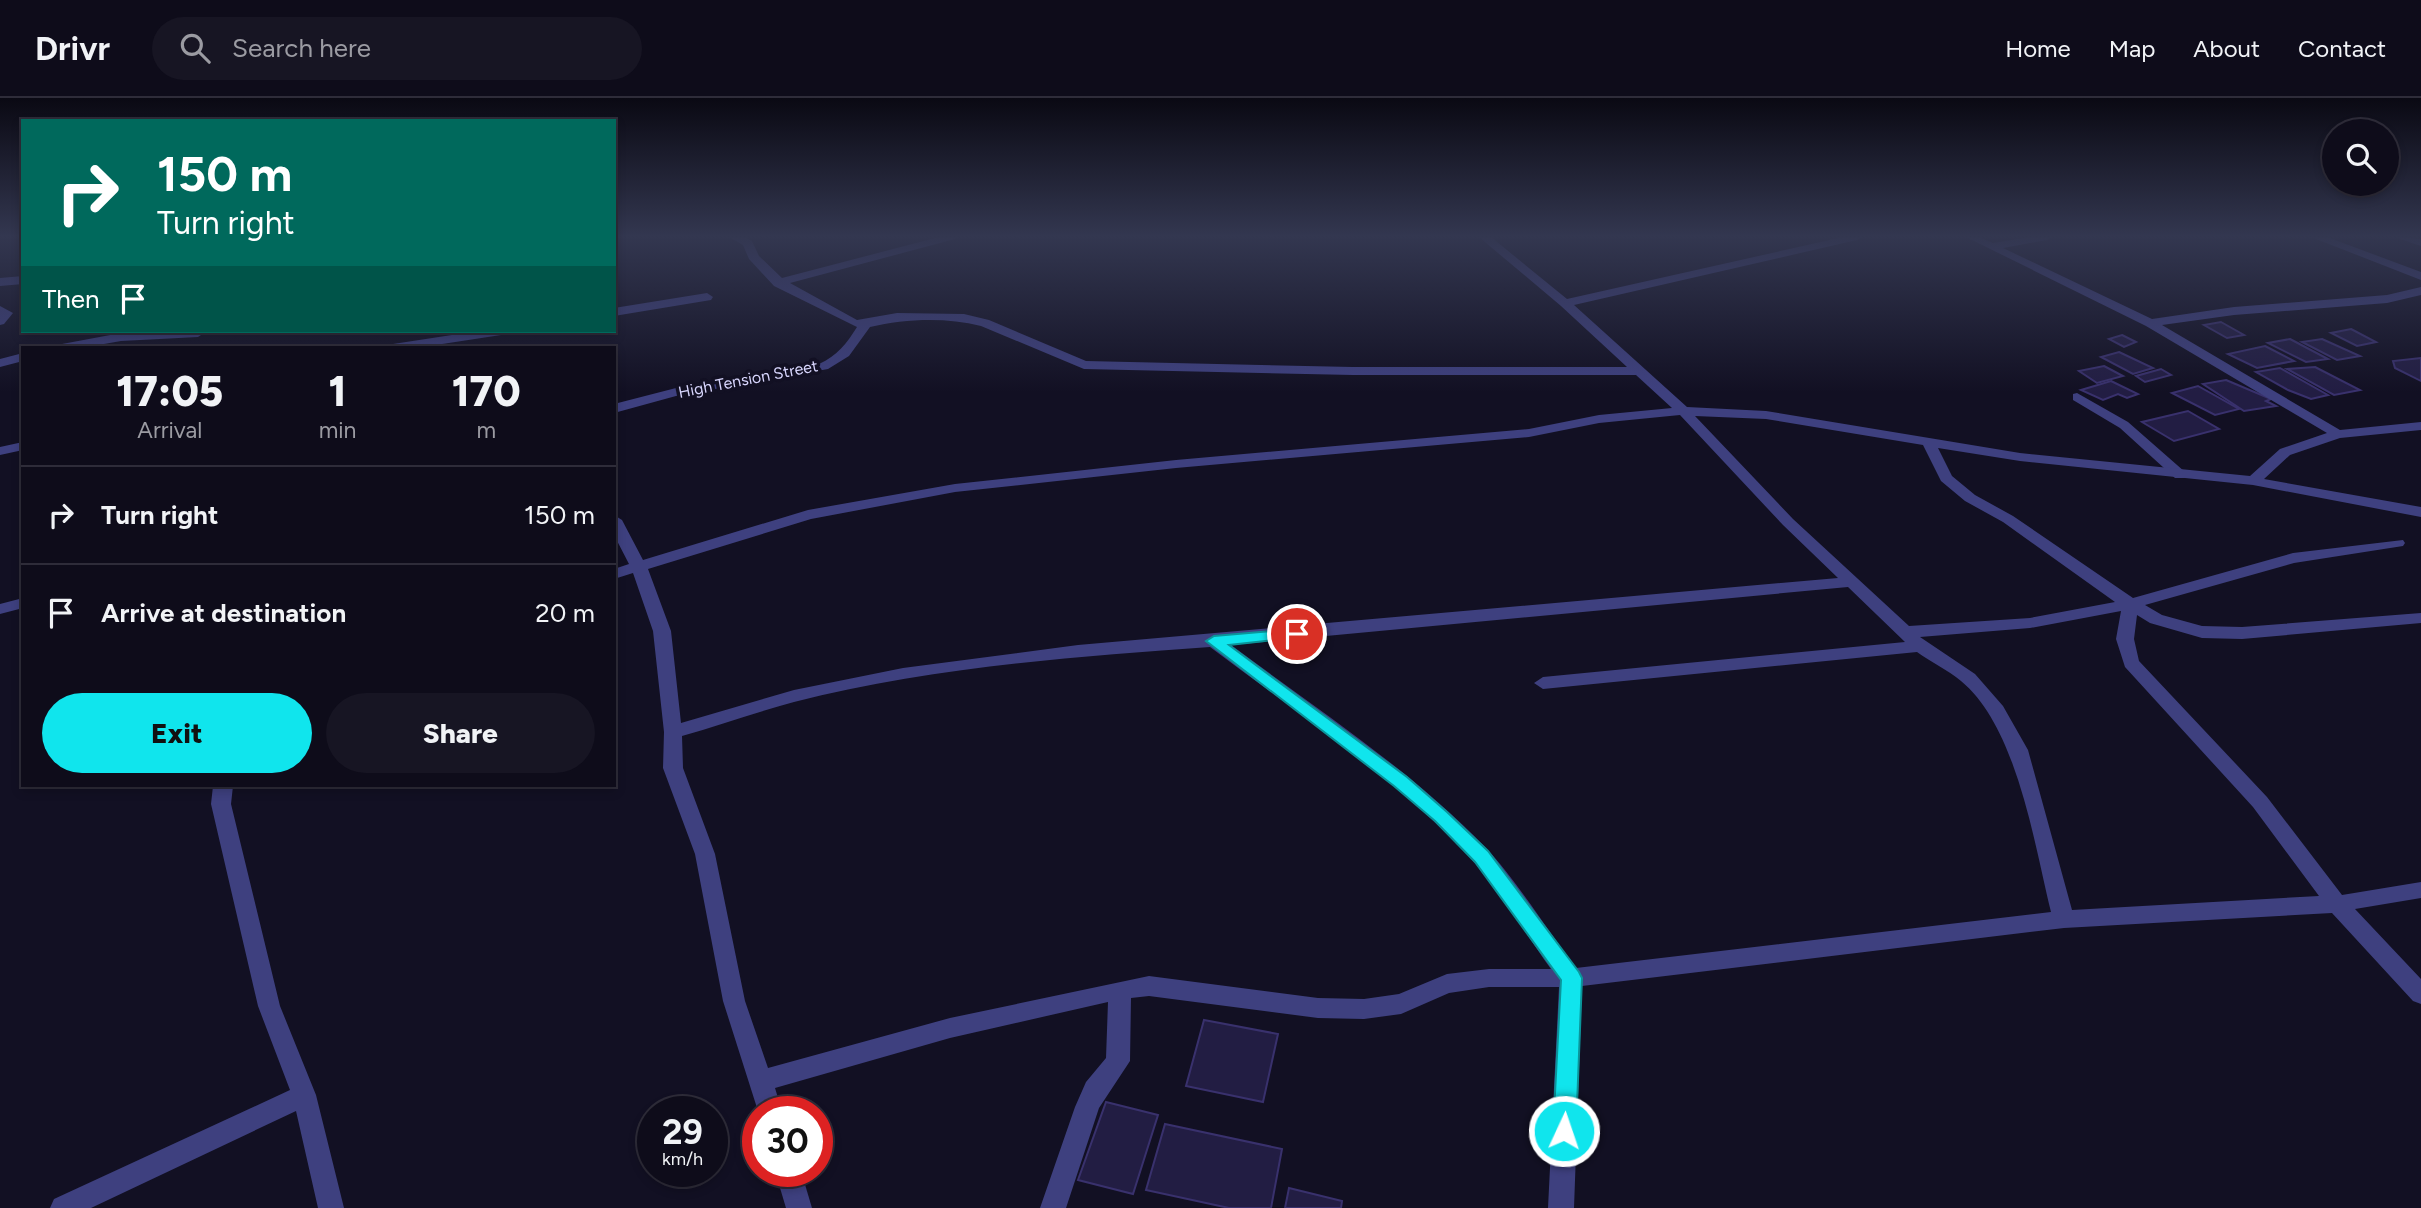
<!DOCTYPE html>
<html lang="en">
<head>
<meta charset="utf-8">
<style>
  body { margin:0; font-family:Figtree,sans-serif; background:#171523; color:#f1f3f6; height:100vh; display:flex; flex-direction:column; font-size:26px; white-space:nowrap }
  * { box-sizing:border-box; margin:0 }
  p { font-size:23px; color:#9b9ba2 }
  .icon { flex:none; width:38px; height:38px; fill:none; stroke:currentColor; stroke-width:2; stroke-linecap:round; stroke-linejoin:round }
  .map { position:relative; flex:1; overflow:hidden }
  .panel { position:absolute; left:21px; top:248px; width:595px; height:441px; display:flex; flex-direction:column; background:#0e0c1a; border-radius:0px; box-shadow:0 4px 10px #0003,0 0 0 2px #2e2c39 }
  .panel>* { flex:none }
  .banner { position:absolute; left:21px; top:21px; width:595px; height:214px; border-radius:0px; box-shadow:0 4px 10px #0003,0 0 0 2px #2e2c39; background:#00695c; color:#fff; overflow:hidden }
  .tools { position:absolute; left:2322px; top:21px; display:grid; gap:14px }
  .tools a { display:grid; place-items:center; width:77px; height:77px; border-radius:50%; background:#0e0c1a; box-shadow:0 4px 10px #0003,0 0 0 2px #2e2c39; font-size:35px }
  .speed { position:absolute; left:637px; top:998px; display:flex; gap:14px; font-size:35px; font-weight:700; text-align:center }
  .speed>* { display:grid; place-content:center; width:91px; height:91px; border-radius:50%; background:#0e0c1a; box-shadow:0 4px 10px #0003,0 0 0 2px #2e2c39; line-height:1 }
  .speed small { font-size:18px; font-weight:400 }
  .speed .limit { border:10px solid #d22; background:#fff; color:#111 }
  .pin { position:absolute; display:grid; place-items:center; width:60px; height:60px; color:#fff; margin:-30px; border:4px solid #fff; border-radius:50%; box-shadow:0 2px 7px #0007 }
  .me { position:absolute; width:77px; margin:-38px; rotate:3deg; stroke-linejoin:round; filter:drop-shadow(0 0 5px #0008) }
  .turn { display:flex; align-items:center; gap:24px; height:147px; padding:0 21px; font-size:32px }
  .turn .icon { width:91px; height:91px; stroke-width:2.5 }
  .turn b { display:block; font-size:49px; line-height:60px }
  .then { display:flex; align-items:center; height:66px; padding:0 21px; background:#0003; gap:14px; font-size:26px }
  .eta { display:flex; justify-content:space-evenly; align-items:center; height:119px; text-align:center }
  .eta b { font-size:42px; font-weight:800; line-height:49px }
  .primary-button { display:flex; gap:14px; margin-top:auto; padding:14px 21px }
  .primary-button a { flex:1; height:80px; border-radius:42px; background:#10e5ed; color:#111; font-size:28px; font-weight:800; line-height:80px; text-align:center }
  .primary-button a+a { background:#171523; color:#f1f3f6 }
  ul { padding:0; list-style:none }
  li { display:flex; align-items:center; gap:21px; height:98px; padding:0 21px; border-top:2px solid #2e2c39 }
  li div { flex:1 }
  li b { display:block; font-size:26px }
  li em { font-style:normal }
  header { display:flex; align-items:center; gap:42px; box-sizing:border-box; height:98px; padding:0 35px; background:#0e0c1a; border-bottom:2px solid #2e2c39 }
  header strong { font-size:33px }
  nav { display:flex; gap:38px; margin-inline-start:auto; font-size:24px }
  .search { width:490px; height:63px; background:#171523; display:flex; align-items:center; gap:18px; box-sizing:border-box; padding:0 24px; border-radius:38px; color:#9b9ba2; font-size:26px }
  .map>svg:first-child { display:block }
  .building { fill:#221d43; stroke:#39316d; stroke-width:2 }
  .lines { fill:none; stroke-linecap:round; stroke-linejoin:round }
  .lane { fill:#3e407f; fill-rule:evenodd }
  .street { fill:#3e407f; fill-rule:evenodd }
  .route { fill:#10e5ed; stroke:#0a959a; stroke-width:2 }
  .labels { text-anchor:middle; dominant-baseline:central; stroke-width:7; stroke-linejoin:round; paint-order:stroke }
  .far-street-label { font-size:16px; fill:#d7d5fc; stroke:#121023 }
</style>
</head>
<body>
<header>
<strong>Drivr</strong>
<div class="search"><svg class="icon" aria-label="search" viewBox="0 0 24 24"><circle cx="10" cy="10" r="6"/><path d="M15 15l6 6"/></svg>Search here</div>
<nav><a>Home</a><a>Map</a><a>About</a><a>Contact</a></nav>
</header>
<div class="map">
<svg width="2421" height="1110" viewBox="0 0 2421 1110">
  <rect width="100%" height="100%" fill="#121023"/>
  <g class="building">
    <polygon points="2221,224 2244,237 2227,240 2204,227"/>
    <polygon points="2351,231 2376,244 2357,248 2331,235"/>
    <polygon points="2122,237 2136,244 2124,249 2109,241"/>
    <polygon points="2290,241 2328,261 2306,264 2268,245"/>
    <polygon points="2322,241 2360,258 2337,262 2302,244"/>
    <polygon points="2265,248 2294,263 2257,270 2228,256"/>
    <polygon points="2119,254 2153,270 2133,276 2101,259"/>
    <polygon points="2421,260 2421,283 2395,270 2393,263"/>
    <polygon points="2104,268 2123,278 2097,285 2079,273"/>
    <polygon points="2315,269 2360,292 2334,297 2287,271"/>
    <polygon points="2280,270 2328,297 2311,301 2288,292 2256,274"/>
    <polygon points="2161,271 2171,277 2145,284 2136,278"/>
    <polygon points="2226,282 2271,301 2266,303 2276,308 2244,313 2203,286"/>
    <polygon points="2111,283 2138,296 2127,300 2118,296 2103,302 2081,292"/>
    <polygon points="2198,288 2239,311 2215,317 2172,295"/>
    <polygon points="2188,313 2219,331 2174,343 2142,324"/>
    <polygon points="1204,922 1278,936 1263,1004 1186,988"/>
    <polygon points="1106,1004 1158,1017 1133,1096 1078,1082"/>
    <polygon points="1165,1026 1282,1051 1271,1110 1229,1110 1146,1092"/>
    <polygon points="1289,1090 1342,1103 1341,1110 1285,1110"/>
  </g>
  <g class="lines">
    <g class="lane">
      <polygon points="0,208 13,215 4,226 0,227"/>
      <polygon points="2077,295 2128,324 2185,374 2185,380 2175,380 2120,330 2073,302 2073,296"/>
    </g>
    <g class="street">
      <path d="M729 139H744L752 143 759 158 782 180 939 139H956L955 141 790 185 857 222 897 215 964 216 989 222 1086 263 1353 269H1627L1561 208 1479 139H1491L1567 201 1843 139H1862L1857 142 1574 207 1687 309 1766 313 2020 355 2250 378 2280 351 2327 335 2146 228 1966 139H1979L1993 145 2030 139H2052L2047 142 2003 150 2152 221 2234 209 2387 197 2421 189V197L2387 205 2234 217 2162 227 2340 332 2421 324V332L2340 340 2290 357 2264 381 2421 409V419L2253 387 2020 363 1938 350 1952 378 1975 397 2013 418 2133 500 2293 455 2403 442 2405 445 2403 448 2294 465 2145 507 2162 517 2202 528 2242 529 2421 515V525L2242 541 2202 540 2150 525 2137 517 2134 541 2139 563 2267 699 2342 797 2421 784V800L2355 811 2421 881V906L2413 903 2332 815 2064 830 1582 888 1574 1110H1548L1559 889H1489L1449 895 1401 916 1364 921 1318 920 1149 898 1131 900 1130 963 1099 1010 1066 1110H1040L1075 1009 1086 984 1106 960 1108 904 950 940 775 990 782 1013H758L723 903 695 756 663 670 664 634 653 533 633 475 614 481V471L629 466 614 437V417L622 422 643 462 808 412 955 386 1176 362 1529 331 1599 317 1672 310 1636 277H1353L1084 271 981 228C945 219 905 221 870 229L849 258 828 271 676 298 614 315V306L676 290 819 266C837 258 847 245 857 229L774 188 749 161 743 147ZM1680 317 1783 427 1838 480 1078 547 903 570 794 592 681 625 671 533 648 471 811 421 955 394 1176 370 1529 339 1599 325ZM1695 318 1766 321 1923 347 1941 383 1965 403 2003 424 2115 504 2030 520 1909 528 1793 421ZM1848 489 1905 544 1543 579 1534 585 1543 591 1917 554C1931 564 1948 572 1961 583 2017 629 2034 745 2051 814L1576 870C1548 833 1517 783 1486 750 1411 672 1318 612 1231 547ZM2121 513 2116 541 2125 569 2253 709 2319 798 2072 812 2028 652 2003 608 1975 576 1920 539 2030 530ZM1210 549C1296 614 1400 682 1472 762 1502 795 1525 835 1551 871H1489L1447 876 1399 896 1364 901 1318 900 1149 878 950 920 768 970 745 903 715 756 683 670 682 638C720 627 757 614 794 604 929 569 1072 559 1210 549Z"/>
      <polygon points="2311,139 2327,139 2421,174 2421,182"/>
      <polygon points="2398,139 2421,141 2421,148 2400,141"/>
      <polygon points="23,178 23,186 0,188 0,180"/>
      <polygon points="707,195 713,199 711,202 614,218 614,210"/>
      <polygon points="168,233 203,233 204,235 198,239 121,243 81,250 56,250 62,246 121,235"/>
      <polygon points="478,233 507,233 501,237 416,250 387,250 393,246"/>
      <polygon points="23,255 23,263 0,269 0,261"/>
      <polygon points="23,344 23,352 0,357 0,349"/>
      <polygon points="23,500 23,510 0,516 0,506"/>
      <polygon points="213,688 233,688 231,706 280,908 316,997 344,1110 318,1110 296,1013 91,1110 50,1110 54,1101 290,992 258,908 211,706"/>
      <polygon points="775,1073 801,1073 812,1110 786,1110"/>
    </g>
  </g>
  <linearGradient id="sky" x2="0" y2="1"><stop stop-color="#0a0913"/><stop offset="0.47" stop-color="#333750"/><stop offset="1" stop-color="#333750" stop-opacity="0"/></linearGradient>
  <rect width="2421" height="294" fill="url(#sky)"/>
  <polygon class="route" points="1297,531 1302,532 1305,536 1302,539 1229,547 1407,679 1447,714 1488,753 1579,874 1582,880 1576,1033 1572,1041 1564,1044 1556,1041 1553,1033 1561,882 1475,764 1435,723 1394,688 1206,543 1214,538"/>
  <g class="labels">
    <g class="far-street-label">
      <text transform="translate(748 281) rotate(-11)">High Tension Street</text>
    </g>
  </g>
</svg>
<div class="tools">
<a><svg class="icon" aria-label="search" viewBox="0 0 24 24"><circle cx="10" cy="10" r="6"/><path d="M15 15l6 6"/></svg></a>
</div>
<div class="speed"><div>29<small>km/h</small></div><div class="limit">30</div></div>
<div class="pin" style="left:1297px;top:536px;background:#d93025"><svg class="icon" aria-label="arrive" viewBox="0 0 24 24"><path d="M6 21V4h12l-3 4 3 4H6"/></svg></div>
<svg class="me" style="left:1564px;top:1033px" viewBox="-20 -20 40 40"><circle r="17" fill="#10e5ed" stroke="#fff" stroke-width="3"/><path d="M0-11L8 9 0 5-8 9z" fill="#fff"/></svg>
<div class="banner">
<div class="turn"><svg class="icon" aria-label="right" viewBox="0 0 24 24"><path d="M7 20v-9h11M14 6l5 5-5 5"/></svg><div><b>150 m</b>Turn right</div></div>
<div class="then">Then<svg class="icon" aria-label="arrive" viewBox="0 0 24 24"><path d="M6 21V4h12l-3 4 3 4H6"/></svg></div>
</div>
<section class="panel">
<div class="eta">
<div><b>17:05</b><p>Arrival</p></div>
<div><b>1</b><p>min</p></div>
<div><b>170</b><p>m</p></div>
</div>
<ul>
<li><svg class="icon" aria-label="right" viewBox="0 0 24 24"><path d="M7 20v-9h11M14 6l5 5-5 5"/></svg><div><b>Turn right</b></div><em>150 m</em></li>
<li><svg class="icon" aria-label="arrive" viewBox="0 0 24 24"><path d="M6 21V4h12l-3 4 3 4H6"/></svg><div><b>Arrive at destination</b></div><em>20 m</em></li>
</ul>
<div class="primary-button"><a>Exit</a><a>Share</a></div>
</section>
</div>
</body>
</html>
